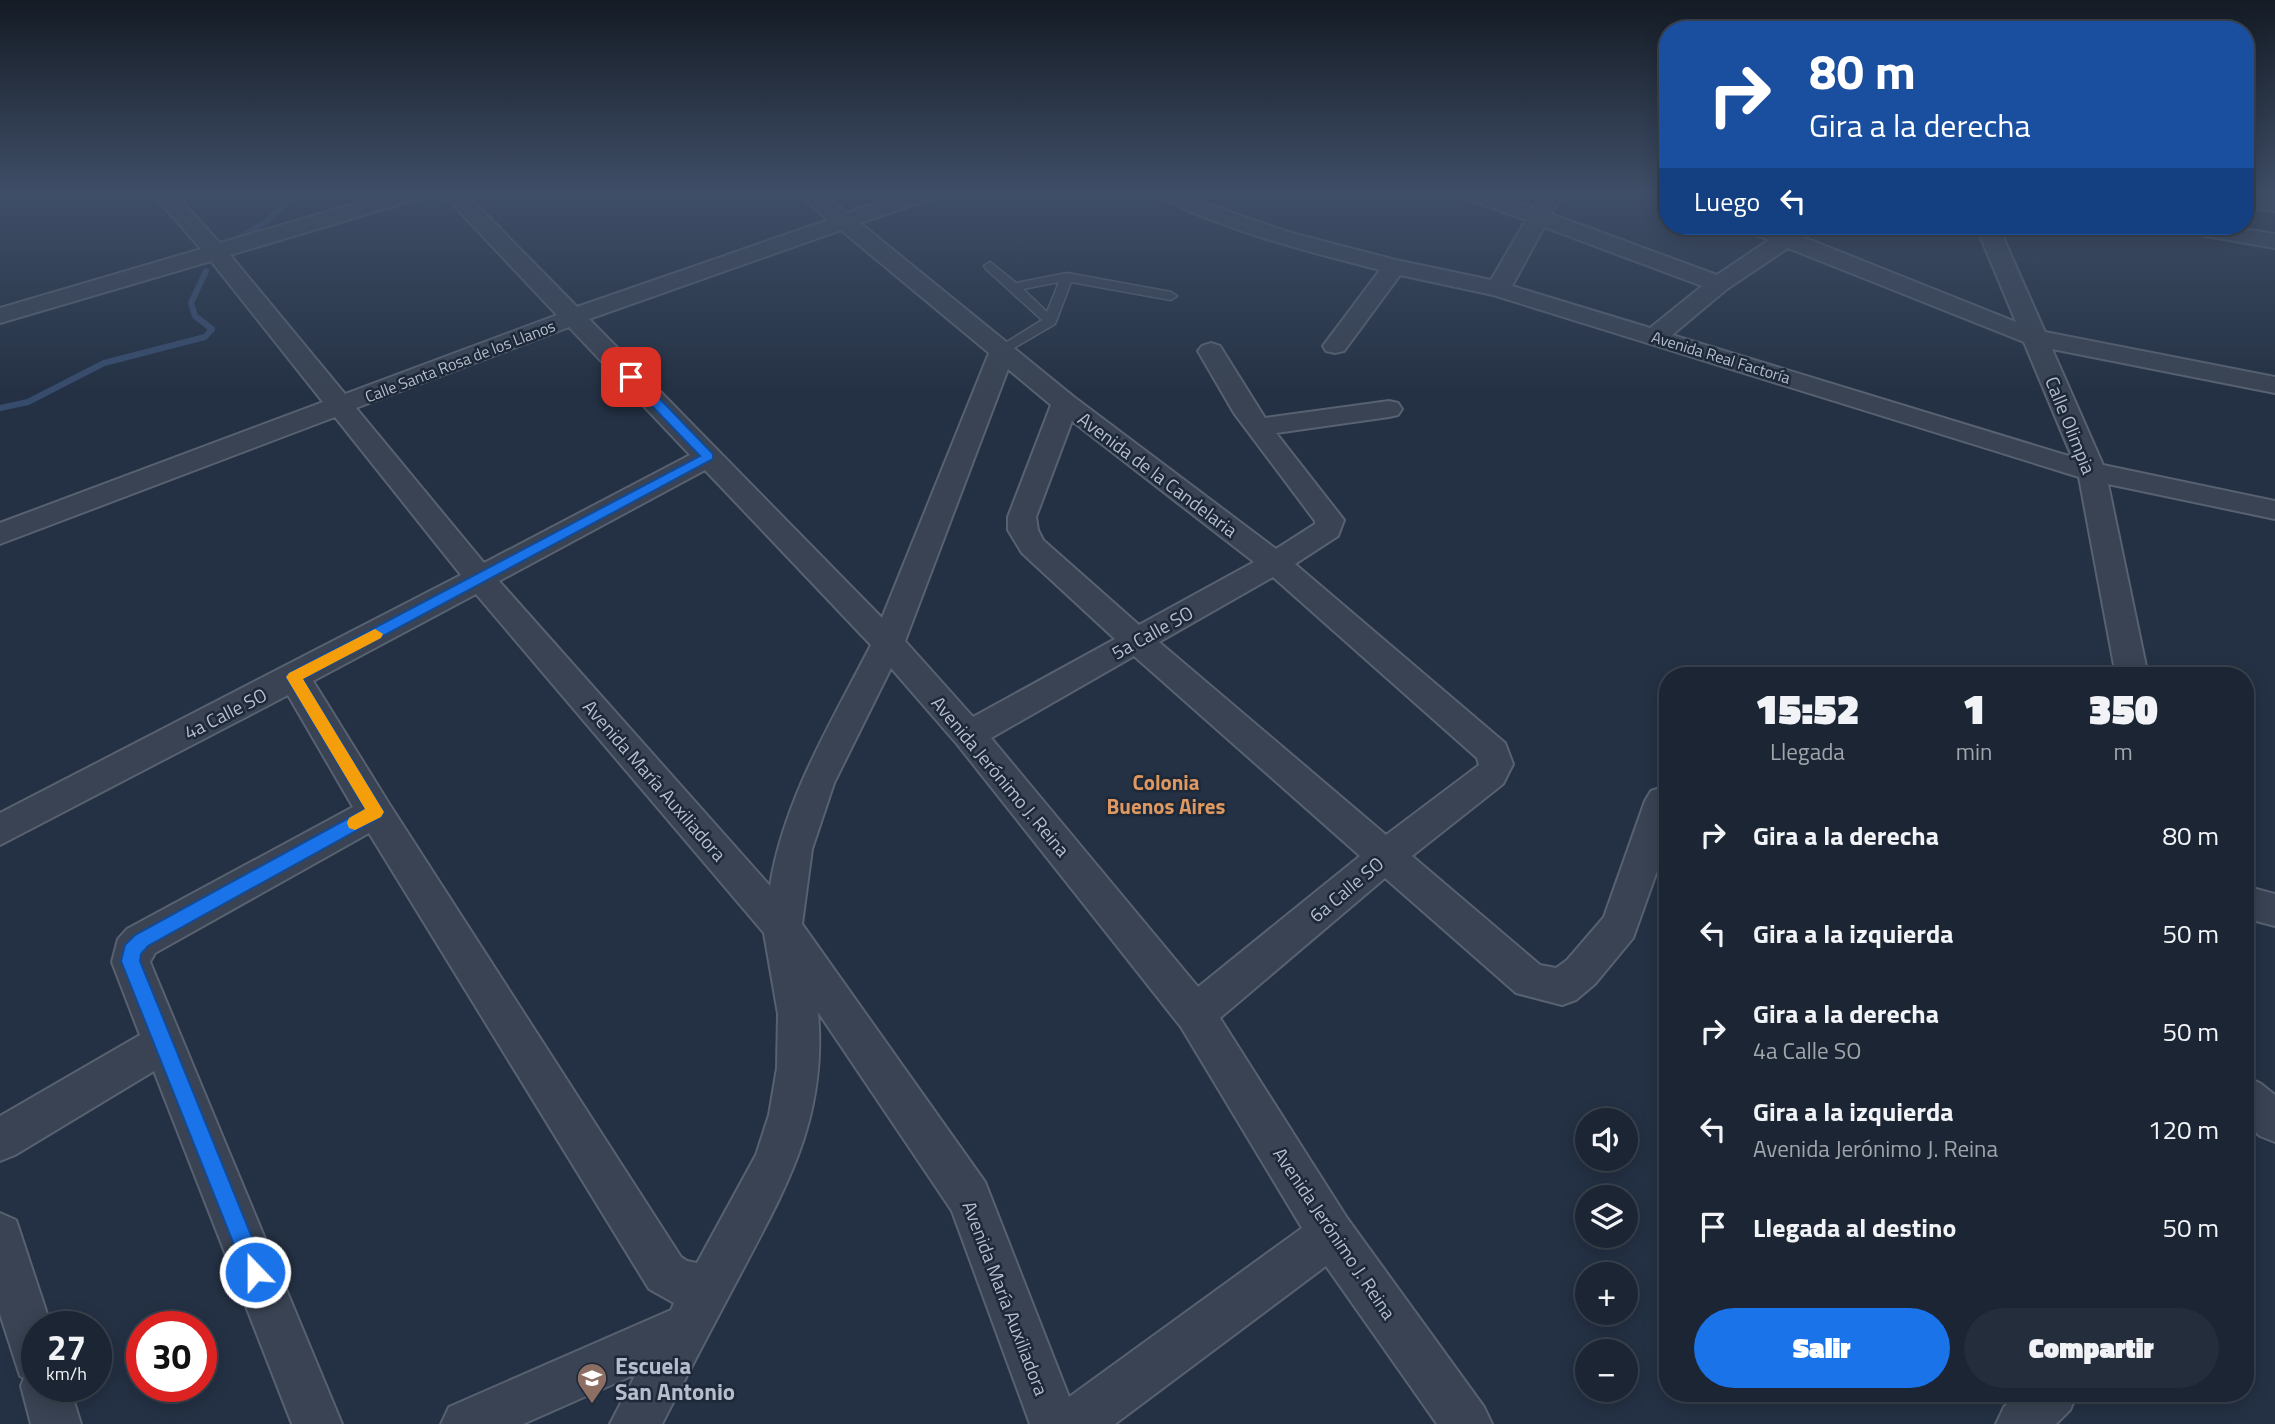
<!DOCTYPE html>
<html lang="es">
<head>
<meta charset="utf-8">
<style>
  body { margin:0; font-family:"Titillium Web",sans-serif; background:#242d3b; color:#f1f3f6; height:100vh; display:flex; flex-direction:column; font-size:26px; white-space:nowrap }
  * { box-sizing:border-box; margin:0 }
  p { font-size:23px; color:#a0a5ac }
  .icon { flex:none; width:38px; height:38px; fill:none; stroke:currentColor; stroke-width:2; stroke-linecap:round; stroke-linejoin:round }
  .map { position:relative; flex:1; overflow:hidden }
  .drawer { position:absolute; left:1659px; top:667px; width:595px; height:735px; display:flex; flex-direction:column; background:#1b2533; border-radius:28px; box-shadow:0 4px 18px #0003,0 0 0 2px #39424e }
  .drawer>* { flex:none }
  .guide { position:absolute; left:1659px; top:21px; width:595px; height:214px; border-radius:28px; box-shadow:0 4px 18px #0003,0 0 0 2px #39424e; background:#1a4fa0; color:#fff; overflow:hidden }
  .controls { position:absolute; left:1575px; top:1108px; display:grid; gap:14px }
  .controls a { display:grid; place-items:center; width:63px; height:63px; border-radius:50%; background:#1b2533; box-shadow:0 4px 18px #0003,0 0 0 2px #39424e; font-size:35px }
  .speed { position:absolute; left:21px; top:1311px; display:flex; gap:14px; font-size:35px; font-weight:700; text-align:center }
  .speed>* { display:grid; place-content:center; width:91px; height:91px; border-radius:50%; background:#1b2533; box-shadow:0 4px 18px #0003,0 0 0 2px #39424e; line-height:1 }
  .speed small { font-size:18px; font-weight:400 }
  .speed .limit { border:10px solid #d22; background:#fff; color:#111 }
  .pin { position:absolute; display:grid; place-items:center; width:60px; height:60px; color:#fff; margin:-30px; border-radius:14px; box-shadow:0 4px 10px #0006 }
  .me { position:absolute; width:77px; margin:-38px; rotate:338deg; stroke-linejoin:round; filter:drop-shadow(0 0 5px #0008) }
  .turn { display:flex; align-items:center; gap:24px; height:147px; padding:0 35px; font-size:32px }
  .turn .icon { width:91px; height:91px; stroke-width:2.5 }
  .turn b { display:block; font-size:49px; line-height:60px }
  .then { display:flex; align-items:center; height:66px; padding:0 35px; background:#0003; gap:14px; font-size:26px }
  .eta { display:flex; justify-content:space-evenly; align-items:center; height:119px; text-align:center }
  .eta b { font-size:42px; font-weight:800; line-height:49px }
  .action { display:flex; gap:14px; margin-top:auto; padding:14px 35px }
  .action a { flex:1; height:80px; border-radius:42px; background:#1a73e8; color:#fff; font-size:28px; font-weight:800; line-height:80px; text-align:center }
  .action a+a { background:#242d3b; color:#f1f3f6 }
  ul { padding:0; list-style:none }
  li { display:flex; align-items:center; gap:21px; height:98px; padding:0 35px }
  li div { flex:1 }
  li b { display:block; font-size:26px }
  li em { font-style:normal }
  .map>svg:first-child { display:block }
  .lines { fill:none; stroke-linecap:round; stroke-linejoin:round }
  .stream { stroke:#374c6c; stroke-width:6 }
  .lane-casing { stroke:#576170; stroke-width:3 }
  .street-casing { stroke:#576170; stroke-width:4 }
  .lane { fill:#394353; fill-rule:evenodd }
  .street { fill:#394353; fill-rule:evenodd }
  .route { fill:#1a73e8; stroke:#114b97; stroke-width:2 }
  .slow { fill:#f59e0b }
  .labels { text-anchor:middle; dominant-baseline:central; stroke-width:5; stroke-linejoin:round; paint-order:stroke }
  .far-street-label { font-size:16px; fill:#b6becd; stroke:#1d2838 }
  .street-label { font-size:19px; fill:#b6becd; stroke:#1d2838 }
  .neighbourhood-label { font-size:21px; font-weight:bold; fill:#de9860; stroke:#1d2838 }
  .near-poi-label { font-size:23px; font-weight:bold; fill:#b6becd; stroke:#1d2838; text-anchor:start }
</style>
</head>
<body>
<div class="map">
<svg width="2275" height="1424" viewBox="0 0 2275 1424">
  <rect width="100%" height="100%" fill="#243144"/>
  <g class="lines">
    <g class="stream">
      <polyline points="234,241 264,223 297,194"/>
      <polyline points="0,408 28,402 104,363 205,337 212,329 195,316 191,303 206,271"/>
    </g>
    <g class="lane-casing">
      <path id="lane" d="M990 262 1016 283 1067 273 1171 292 1177 296 1171 300 1071 282 1055 324 1002 355 995 351 997 348 1042 320 986 269 984 266ZM1059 282 1047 312 1023 289Z"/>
    </g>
    <g class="street-casing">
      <g id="street">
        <path d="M153 194H175L220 243 388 194H421L418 199 230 255 345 394 557 315 443 194H466L577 307 828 220 799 194H823L847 213 902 194H933L930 199 860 223 1074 397 1276 549 1315 524V521L1234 413 1198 351 1202 346 1211 343 1220 346 1265 418 1389 401 1398 403 1402 409 1398 415 1389 417 1276 433 1344 520 1338 536 1295 564 1505 743 1513 764 1503 784 1412 856 1540 965 1556 968 1567 960 1604 917 1645 801 1651 791 1663 787 1668 788V840L1633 938 1595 984 1576 1000 1562 1005 1516 993 1385 878 1220 1018 1347 1218 1484 1407 1492 1424H1437L1326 1266 1115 1424H1030L952 1211 818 1012C827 1117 788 1184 741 1273 714 1324 688 1373 662 1424H610L636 1374 523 1424H441L449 1407 671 1310 674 1303 649 1289 369 833 155 953 150 962 342 1424H292L154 1071 15 1155 0 1161V1116L140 1035 112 962 118 939 127 929 353 807 288 695 0 845V813L461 575 335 417 0 544V523L323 402 211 261 0 323V308L201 249ZM841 230 989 353 882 618 589 319ZM569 327 690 455 484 563 356 408ZM1008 369 1051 405 1008 517V530L1022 553 1115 639 973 717 905 641ZM1072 421 1254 562 1139 625 1043 540 1038 530 1036 517ZM705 470 871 645C831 723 784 799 770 886L499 581ZM1273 577 1477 758 1479 765 1386 835 1159 642ZM476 594 764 933 778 1014 777 1068 769 1115 756 1155 697 1263 687 1261 681 1257 388 802 313 681ZM1134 656 1360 856 1198 987 991 738ZM891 668 957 744 1181 1027 1302 1228 1069 1397 985 1182 802 924 812 849 834 783Z"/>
        <path d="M1159 194H1186L1213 206 1288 232 1396 260 1491 280 1526 220 1468 199 1465 194H1495L1533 208 1541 194H1563L1551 214 1717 275 1769 240 1746 231 1743 226H1773L1784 230 1790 226H1807L1810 230 1803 237 2016 322 1976 226H1998L2045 332 2275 377V393L2052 349 2103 465 2275 501V519L2108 484 2148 676H2116L2079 477 1493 295 1400 275 1344 351 1335 353 1326 351 1323 346 1380 270C1305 251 1232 232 1162 199ZM1544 227 1702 286 1650 328 1512 286ZM1788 248 2024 342 2072 457 1672 335 1727 289Z"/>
        <polygon points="2245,195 2275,197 2275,211 2245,208"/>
        <polygon points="2177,226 2225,226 2275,234 2275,248 2188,233 2180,231"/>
        <polygon points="2245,886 2275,894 2275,926 2245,918"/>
        <polygon points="2245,1077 2260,1083 2275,1095 2275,1142 2260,1136 2245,1123"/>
        <polygon points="0,1213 16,1220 51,1326 37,1326 37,1386 69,1386 81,1424 31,1424 21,1386 24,1378 20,1376 0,1314"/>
        <polygon points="2018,1393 2077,1393 2070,1410 2056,1424 1996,1424 2004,1407"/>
      </g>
    </g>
    <use href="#lane" class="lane"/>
    <use href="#street" class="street"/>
  </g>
  <linearGradient id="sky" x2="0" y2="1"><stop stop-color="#141b25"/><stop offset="0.49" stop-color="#3f4e67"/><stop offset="1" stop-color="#3f4e67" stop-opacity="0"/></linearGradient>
  <rect width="2275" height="393" fill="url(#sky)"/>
  <polygon class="route" points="631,373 636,374 713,454 713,459 303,679 381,807 384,812 381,817 148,946 141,954 140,961 266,1272 263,1280 255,1283 248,1280 121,961 125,945 135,935 365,809 286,677 289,673 700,456 627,380 627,374"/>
  <polygon class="slow" points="375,629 383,634 381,638 303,679 384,812 381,817 355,830 349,828 347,823 349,818 365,809 286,677 289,673"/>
  <defs>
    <g id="school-pin" transform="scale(1.575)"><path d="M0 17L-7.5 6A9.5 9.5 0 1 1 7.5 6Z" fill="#8d6e63" stroke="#1d2838"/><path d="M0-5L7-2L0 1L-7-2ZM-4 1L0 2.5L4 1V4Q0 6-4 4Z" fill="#fff"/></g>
  </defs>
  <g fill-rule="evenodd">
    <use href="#school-pin" x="592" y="1378"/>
  </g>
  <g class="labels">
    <g class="far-street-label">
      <text transform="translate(1721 357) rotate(17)">Avenida Real Factoría</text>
      <text transform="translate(460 361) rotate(-21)">Calle Santa Rosa de los Llanos</text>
    </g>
    <g class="street-label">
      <text transform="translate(2071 425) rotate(68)">Calle Olimpia</text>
      <text transform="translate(1158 474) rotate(37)">Avenida de la Candelaria</text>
      <text transform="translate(1152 632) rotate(-29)">5a Calle SO</text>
      <text transform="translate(225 713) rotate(-27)">4a Calle SO</text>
      <text transform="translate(1001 776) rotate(50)">Avenida Jerónimo J. Reina</text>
      <text transform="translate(655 780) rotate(49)">Avenida María Auxiliadora</text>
      <text transform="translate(1346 889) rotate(-40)">6a Calle SO</text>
      <text transform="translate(1335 1233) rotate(56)">Avenida Jerónimo J. Reina</text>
      <text transform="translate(1006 1298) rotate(69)">Avenida María Auxiliadora</text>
    </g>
    <g class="neighbourhood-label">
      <text x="1166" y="782">Colonia<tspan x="1166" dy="24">Buenos Aires</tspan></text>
    </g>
    <g class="near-poi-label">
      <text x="615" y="1365">Escuela<tspan x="615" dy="26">San Antonio</tspan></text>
    </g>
  </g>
</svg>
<div class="controls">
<a><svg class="icon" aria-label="sound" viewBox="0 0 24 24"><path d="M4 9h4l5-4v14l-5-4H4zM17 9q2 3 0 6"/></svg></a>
<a><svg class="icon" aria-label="layers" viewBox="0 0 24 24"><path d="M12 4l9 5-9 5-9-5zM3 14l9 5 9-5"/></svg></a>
<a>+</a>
<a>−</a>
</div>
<div class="speed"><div>27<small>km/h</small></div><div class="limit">30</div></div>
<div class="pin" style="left:631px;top:377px;background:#d93025"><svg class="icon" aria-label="arrive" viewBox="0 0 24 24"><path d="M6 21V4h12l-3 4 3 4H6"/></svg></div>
<svg class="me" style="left:255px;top:1272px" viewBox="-20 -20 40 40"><circle r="17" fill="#1a73e8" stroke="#fff" stroke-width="3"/><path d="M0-11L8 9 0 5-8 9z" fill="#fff"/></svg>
<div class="guide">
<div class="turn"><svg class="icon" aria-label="right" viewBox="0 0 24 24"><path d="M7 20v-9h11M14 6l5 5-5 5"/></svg><div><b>80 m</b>Gira a la derecha</div></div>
<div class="then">Luego<svg class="icon" aria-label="left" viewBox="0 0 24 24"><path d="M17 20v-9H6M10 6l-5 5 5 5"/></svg></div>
</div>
<section class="drawer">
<div class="eta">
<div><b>15:52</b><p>Llegada</p></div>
<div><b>1</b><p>min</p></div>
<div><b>350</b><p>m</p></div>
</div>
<ul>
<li><svg class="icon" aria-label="right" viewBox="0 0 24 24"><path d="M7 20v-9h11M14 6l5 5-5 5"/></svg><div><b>Gira a la derecha</b></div><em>80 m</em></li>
<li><svg class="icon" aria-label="left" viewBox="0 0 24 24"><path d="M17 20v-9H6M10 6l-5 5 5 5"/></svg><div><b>Gira a la izquierda</b></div><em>50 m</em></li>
<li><svg class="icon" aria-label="right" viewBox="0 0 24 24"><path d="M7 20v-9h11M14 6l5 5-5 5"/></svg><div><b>Gira a la derecha</b><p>4a Calle SO</p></div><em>50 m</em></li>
<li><svg class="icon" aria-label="left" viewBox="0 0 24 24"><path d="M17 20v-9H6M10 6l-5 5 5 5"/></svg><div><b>Gira a la izquierda</b><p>Avenida Jerónimo J. Reina</p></div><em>120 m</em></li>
<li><svg class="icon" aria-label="arrive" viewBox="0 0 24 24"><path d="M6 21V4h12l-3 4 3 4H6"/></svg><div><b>Llegada al destino</b></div><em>50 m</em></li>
</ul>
<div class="action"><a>Salir</a><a>Compartir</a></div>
</section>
</div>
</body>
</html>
